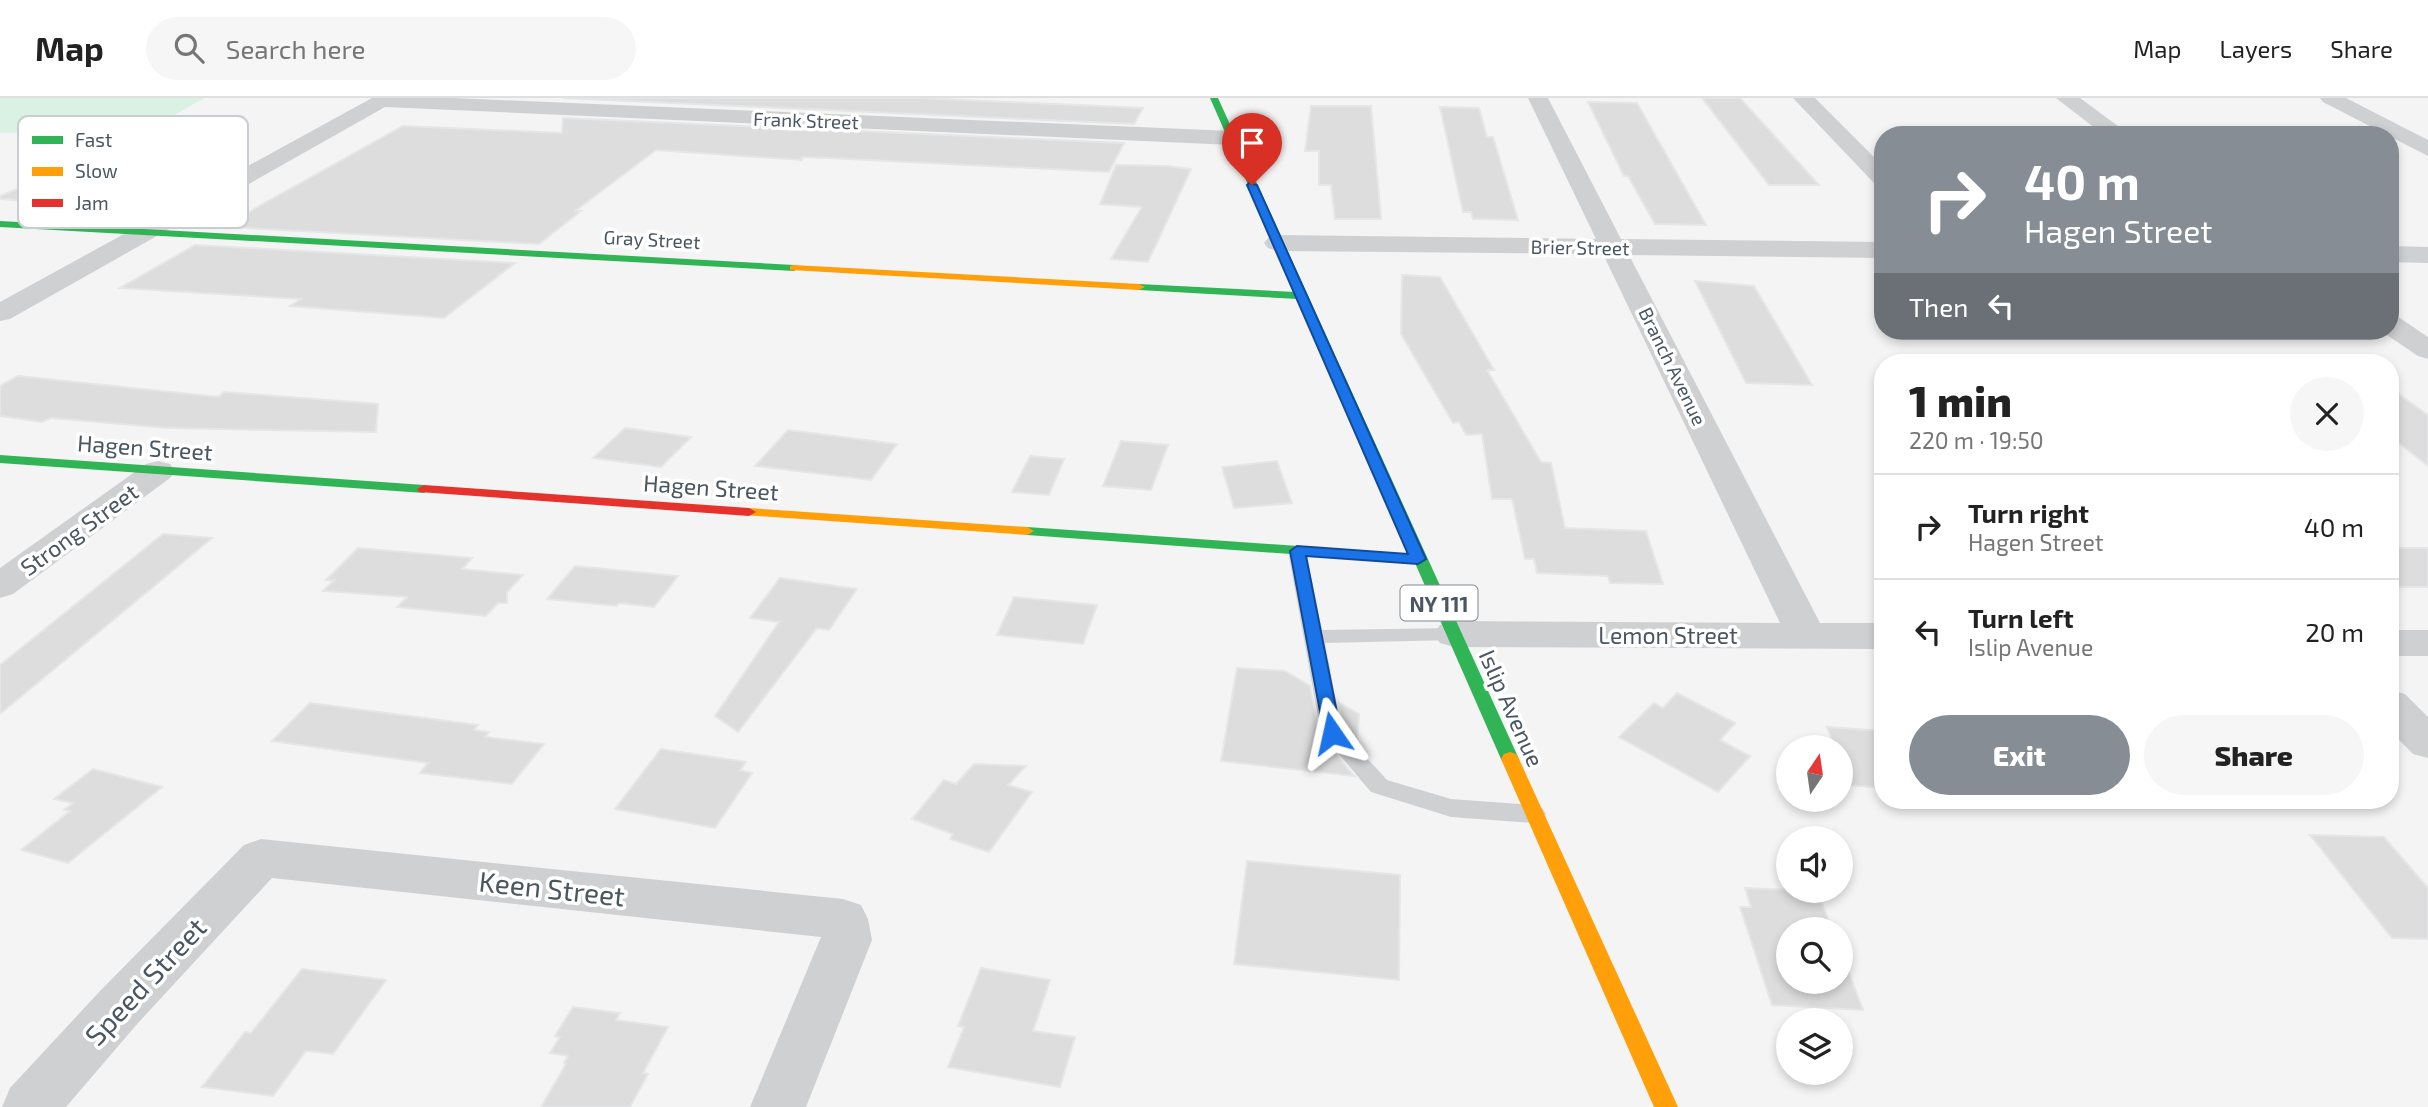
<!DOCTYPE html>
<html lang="en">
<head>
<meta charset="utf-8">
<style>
  body { margin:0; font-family:"Exo 2",sans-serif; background:#f6f6f6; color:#222; height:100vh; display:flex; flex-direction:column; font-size:26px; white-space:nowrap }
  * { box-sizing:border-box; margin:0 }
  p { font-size:23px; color:#767676 }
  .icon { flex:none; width:38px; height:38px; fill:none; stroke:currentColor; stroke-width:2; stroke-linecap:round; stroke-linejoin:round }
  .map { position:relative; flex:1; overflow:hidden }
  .sheet { position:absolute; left:1874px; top:256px; width:525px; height:455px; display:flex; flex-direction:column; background:#fff; border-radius:28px; box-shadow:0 4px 10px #0003 }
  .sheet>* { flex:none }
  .top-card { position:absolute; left:1874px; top:28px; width:525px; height:214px; border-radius:28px; box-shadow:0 4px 10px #0003; background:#868d94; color:#fff; overflow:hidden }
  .needle { width:46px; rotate:13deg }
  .controls { position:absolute; left:1776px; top:637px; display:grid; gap:14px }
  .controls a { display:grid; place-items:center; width:77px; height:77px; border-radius:50%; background:#fff; box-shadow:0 4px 10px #0003; font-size:35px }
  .pin { position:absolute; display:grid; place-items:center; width:60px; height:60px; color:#fff; margin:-72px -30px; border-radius:50% 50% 50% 0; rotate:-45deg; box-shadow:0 0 7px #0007 }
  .pin .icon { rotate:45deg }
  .me { position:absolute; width:77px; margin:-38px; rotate:349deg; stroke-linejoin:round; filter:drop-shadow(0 0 5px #0008) }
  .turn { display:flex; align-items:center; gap:24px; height:147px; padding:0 35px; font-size:32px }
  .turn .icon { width:91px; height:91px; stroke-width:2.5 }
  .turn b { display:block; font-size:49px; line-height:60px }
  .then { display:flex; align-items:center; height:66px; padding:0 35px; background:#0003; gap:14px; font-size:26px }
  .round { display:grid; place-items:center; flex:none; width:74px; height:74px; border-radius:37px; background:#f6f6f6 }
  .headline { display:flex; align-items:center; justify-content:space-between; height:119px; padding:0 35px }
  h1 { font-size:42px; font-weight:800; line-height:52px }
  .button { display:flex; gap:14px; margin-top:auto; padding:14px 35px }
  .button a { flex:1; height:80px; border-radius:42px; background:#868d94; color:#fff; font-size:28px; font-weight:800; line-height:80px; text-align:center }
  .button a+a { background:#f6f6f6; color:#222 }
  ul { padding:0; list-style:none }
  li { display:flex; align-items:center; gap:21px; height:105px; padding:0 35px; border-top:2px solid #e0e0e0 }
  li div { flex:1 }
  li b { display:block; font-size:26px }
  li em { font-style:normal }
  header { display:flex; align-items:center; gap:42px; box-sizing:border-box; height:98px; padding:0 35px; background:#fff; border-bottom:2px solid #e0e0e0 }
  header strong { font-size:33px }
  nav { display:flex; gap:38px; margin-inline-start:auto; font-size:24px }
  .search { width:490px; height:63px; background:#f6f6f6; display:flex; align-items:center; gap:18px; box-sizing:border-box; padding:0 24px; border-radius:38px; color:#767676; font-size:26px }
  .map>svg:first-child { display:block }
  .green { fill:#d9f2e3 }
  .building { fill:#ddddde; stroke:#e5e6e7; stroke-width:2 }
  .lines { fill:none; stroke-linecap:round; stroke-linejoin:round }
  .lane { fill:#ced0d2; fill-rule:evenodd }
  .street { fill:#ced0d2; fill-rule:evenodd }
  .fast { fill:#30b455; fill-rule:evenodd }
  .slow { fill:#ff9f0a; fill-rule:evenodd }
  .jam { fill:#e5322d; fill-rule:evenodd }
  .route { fill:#1a73e8; stroke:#114b97; stroke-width:2 }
  .labels { text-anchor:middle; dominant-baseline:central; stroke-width:7; stroke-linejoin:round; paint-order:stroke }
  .far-street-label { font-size:19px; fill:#4a5661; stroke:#fff }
  .shield { fill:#fff; stroke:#808990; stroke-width:2 }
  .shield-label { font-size:21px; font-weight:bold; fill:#4a5661 }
  .street-label { font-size:23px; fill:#4a5661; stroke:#fff }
  .near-street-label { font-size:28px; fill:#4a5661; stroke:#fff }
  .key { fill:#fff; stroke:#c9ccd0; stroke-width:2 }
  .key-label { font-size:19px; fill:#4a5661 }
</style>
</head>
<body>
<header>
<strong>Map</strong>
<div class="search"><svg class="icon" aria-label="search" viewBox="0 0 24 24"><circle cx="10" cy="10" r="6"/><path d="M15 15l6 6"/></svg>Search here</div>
<nav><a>Map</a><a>Layers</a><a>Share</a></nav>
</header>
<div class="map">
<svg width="2428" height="1009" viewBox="0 0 2428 1009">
  <rect width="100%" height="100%" fill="#f4f4f4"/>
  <polygon class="green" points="0,0 204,0 147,33 0,35"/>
  <g class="building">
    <polygon points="563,0 919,0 1143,10 1134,26"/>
    <polygon points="1702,0 1740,0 1819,87 1769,87"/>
    <polygon points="1588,4 1637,5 1706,127 1655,126 1628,78 1624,78"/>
    <polygon points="1311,8 1371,8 1381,121 1335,121 1331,87 1319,87 1319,53 1305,53"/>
    <polygon points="1440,9 1479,10 1487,39 1493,39 1518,122 1473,121 1471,114 1463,114"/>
    <polygon points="563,20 1124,45 1109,74 828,60 802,59 802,62 656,52 575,113 581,113 539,146 227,129 254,111 403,28 562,35"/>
    <polygon points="1116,67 1167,68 1191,71 1148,164 1111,161 1142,109 1100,106"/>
    <polygon points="72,68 166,79 109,108 0,101 0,98"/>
    <polygon points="195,147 515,165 444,220 290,208 301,201 120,190"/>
    <polygon points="1402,177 1440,179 1494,272 1487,272 1541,364 1551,365 1565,430 1646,433 1663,486 1610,485 1608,478 1537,475 1534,461 1525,461 1512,401 1492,401 1482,336 1466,337 1459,324 1453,325 1401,236"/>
    <polygon points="1695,183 1754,188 1812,287 1746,285"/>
    <polygon points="18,278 219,299 224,294 378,306 376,334 167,330 51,320 42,324 0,318 0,288"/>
    <polygon points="2390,290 2428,317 2428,368 2390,338"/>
    <polygon points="625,330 691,339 661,369 593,360"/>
    <polygon points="788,332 897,346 871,382 755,368"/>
    <polygon points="1121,343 1168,347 1151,392 1103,388"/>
    <polygon points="1030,358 1064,361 1049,397 1012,394"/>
    <polygon points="1277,363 1292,405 1234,410 1222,369"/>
    <polygon points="163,436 212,440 0,616 0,567"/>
    <polygon points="358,450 472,460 462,471 523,477 507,494 507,505 498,505 486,518 397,509 407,499 323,493 334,482 326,482"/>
    <rect x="2390" y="450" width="38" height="39"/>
    <polygon points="575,468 678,478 654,509 619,505 617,508 547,501"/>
    <polygon points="780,480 857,491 829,532 817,530 738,634 715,618 779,524 750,520"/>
    <polygon points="1014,499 1097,507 1083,546 997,537"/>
    <polygon points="1237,570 1285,573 1310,588 1319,637 1354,678 1221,663"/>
    <polygon points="1677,595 1735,625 1720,642 1750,658 1718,694 1619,639 1654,605 1663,610"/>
    <polygon points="310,605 478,627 474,632 489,634 485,639 544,646 512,686 420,675 428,665 272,643"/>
    <polygon points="1339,605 1359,616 1357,645 1344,632"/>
    <polygon points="1827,629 1883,633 1883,690 1849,687 1841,667 1841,649 1835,649"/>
    <polygon points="661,651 746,664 740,672 752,675 715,730 615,711"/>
    <polygon points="974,666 1026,668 1008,687 1032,694 989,754 950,741 953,736 912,721 944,682 956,686"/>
    <polygon points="93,671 162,689 68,765 21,752 70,713 64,712 73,705 54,701"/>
    <polygon points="2310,737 2384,739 2428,790 2428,841 2392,840"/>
    <polygon points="1247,763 1400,777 1399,882 1234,866"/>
    <polygon points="1745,790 1817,793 1832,831 1788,831 1788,884 1841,884 1841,854 1863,912 1772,907 1740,809 1751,809"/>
    <polygon points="981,870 1050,882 1033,933 1075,939 1060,989 948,969 964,929 958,928"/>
    <polygon points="302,871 386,882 333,956 306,953 273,998 202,989 245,934 251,935"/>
    <polygon points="573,909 620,915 616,922 668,929 643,975 648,976 630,1009 541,1009 566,966 564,965 568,958 550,955 560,939 555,938"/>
  </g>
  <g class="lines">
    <polygon class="lane" points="1297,448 1306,453 1322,532 1454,530 1461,531 1464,536 1461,541 1454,542 1325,545 1342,633 1387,682 1451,701 1534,707 1542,710 1546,716 1542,722 1534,725 1451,719 1371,694 1321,635 1288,453"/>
    <g class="street">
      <polygon points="372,0 454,0 1232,33 1240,35 1243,40 1240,45 1232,47 385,9 10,221 0,223 0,204"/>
      <polygon points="1528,0 1548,0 1621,141 1883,144 1883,160 1629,157 1820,525 1883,525 1883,551 1454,549 1440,545 1434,536 1440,527 1454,523 1780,525 1603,156 1277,153 1268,150 1264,145 1268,140 1277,137 1596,141"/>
      <polygon points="1793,0 1815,0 1883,68 1883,88 1875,86"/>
      <polygon points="2056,0 2080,0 2130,37 2104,37"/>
      <polygon points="2320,0 2346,0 2428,42 2428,58 2323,4"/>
      <polygon points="2390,148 2428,149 2428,165 2390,164"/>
      <polygon points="2390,218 2400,220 2428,239 2428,261 2418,258 2381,233 2390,233"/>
      <polygon points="158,363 170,366 175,373 170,380 13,496 0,500 0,470 146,366"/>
      <rect x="2390" y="532" width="38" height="26"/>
      <polygon points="2390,592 2405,596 2428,619 2428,660 2413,656 2390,633"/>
      <polygon points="261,741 843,801 861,807 868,821 872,842 806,1009 750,1009 821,839 272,780 138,925 66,1009 2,1009 10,990 100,893 244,747"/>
    </g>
    <g class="fast">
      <polygon points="1210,0 1218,0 1519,661 1516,666 1504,666 1501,661 1415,465 1027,437 1020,433 1027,429 1411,456 1298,201 1139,192 1133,189 1139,186 1295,194"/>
      <polygon points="0,123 794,167 799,170 794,173 0,129"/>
      <polygon points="0,357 424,387 431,391 424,395 0,365"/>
    </g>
    <g class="slow">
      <polygon points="794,167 1139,186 1145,189 1139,192 790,172 790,168"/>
      <polygon points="749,410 1027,429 1034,433 1027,437 744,417 742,414 744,411"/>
      <polygon points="1510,654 1516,656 1519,661 1678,1009 1654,1009 1501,661 1504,656"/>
    </g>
    <polygon class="jam" points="424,387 749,410 756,414 749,418 419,394 417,391"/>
  </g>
  <polygon class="route" points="1249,85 1257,87 1426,461 1418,466 1306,458 1341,635 1339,640 1326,640 1324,635 1290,453 1297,448 1408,456 1247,87"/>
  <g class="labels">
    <g class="far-street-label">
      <text transform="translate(806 22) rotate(2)">Frank Street</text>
      <text transform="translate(652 141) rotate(3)">Gray Street</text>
      <text transform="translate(1580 149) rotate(1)">Brier Street</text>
      <text transform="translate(1673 268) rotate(64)">Branch Avenue</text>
    </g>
    <rect class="shield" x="1400.5" y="487.5" width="77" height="35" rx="5"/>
    <g class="shield-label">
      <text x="1439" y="505">NY 111</text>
    </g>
    <g class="street-label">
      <text transform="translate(145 349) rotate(4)">Hagen Street</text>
      <text transform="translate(711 389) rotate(4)">Hagen Street</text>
      <text transform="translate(79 431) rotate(-36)">Strong Street</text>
      <text x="1668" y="537">Lemon Street</text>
      <text transform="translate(1512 610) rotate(66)">Islip Avenue</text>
    </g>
    <g class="near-street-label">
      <text transform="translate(552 790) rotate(6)">Keen Street</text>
      <text transform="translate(145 883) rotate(-47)">Speed Street</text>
    </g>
  </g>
  <rect x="18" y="18" width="230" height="112" rx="10" class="key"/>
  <rect x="32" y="38" width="31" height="8" fill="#30b455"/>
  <rect x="32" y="69" width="31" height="9" fill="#ff9f0a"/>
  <rect x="32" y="101" width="31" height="8" fill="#e5322d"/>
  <g class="key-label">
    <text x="75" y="49">Fast</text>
    <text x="75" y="80">Slow</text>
    <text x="75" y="112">Jam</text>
  </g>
</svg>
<div class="controls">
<a><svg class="needle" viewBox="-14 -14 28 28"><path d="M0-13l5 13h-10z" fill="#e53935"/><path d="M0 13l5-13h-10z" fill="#767676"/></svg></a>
<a><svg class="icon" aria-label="sound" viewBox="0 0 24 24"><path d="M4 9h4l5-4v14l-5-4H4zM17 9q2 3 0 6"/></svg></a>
<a><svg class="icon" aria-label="search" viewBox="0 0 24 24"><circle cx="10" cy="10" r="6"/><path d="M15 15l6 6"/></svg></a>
<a><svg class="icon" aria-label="layers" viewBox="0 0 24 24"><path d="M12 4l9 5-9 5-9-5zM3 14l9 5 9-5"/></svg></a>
</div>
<div class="pin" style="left:1252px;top:87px;background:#d93025"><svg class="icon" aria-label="arrive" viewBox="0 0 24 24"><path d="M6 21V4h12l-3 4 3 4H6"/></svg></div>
<svg class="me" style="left:1332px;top:635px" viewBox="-20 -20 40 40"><path d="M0-17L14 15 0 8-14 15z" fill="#1a73e8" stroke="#fff" stroke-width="4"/></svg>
<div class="top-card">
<div class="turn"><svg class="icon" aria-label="right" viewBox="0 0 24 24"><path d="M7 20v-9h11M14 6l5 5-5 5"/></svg><div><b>40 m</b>Hagen Street</div></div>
<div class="then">Then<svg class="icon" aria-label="left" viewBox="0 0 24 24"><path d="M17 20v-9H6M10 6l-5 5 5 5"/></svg></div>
</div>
<section class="sheet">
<div class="headline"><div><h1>1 min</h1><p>220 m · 19:50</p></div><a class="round"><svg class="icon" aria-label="close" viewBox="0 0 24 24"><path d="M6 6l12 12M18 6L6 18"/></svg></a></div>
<ul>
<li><svg class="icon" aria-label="right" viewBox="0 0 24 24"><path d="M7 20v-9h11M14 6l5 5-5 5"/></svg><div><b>Turn right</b><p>Hagen Street</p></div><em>40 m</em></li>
<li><svg class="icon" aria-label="left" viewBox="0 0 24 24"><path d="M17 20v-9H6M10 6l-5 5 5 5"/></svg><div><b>Turn left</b><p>Islip Avenue</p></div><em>20 m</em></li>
</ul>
<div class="button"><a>Exit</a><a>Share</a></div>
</section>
</div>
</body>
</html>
